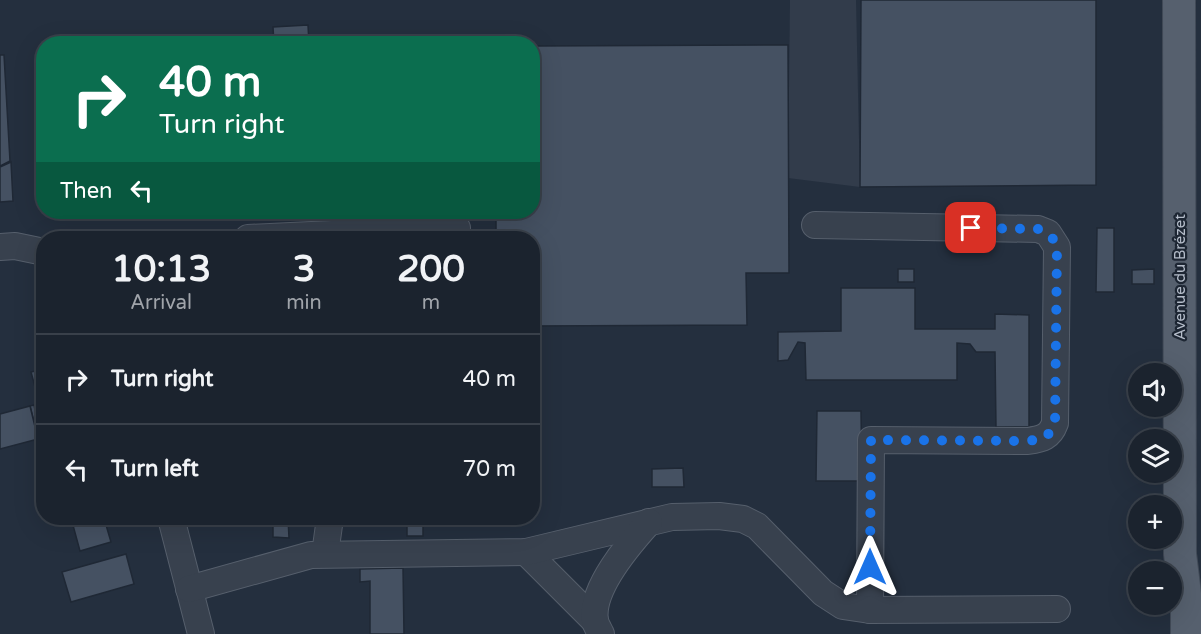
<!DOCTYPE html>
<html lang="en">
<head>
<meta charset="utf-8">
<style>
  body { margin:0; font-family:"Varela Round",sans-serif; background:#242b36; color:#f1f3f6; height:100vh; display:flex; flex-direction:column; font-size:22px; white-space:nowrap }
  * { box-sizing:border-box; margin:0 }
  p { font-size:20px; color:#a0a4aa }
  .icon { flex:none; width:33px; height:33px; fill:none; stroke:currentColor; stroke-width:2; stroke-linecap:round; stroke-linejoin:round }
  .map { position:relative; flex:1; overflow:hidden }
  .details { position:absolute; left:36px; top:231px; width:504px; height:294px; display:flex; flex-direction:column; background:#1b232e; border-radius:24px; box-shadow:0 6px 24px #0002,0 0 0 2px #39404a }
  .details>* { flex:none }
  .top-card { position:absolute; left:36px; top:36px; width:504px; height:183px; border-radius:24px; box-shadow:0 6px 24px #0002,0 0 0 2px #39404a; background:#0b6e4f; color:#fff; overflow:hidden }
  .buttons { position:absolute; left:1128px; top:363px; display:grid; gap:12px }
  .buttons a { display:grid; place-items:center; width:54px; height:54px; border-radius:50%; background:#1b232e; box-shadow:0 6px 24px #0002,0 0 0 2px #39404a; font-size:30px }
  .pin { position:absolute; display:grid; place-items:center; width:51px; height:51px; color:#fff; margin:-26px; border-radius:12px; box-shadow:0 3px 9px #0006 }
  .me { position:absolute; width:66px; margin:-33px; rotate:0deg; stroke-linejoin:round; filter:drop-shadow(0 0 4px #0008) }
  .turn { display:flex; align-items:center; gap:21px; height:126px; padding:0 24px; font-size:27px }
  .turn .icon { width:78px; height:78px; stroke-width:2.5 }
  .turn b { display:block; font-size:42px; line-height:51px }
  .then { display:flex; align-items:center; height:57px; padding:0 24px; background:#0003; gap:12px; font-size:22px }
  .eta { display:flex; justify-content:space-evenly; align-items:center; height:102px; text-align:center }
  .eta b { font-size:36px; font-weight:700; line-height:42px }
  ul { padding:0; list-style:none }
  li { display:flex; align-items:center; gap:18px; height:90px; padding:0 24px; border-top:2px solid #39404a }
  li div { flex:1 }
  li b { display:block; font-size:22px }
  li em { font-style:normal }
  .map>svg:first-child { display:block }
  .airport { fill:#323c4b }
  .building { fill:#455162; stroke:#1f2835; stroke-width:1.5 }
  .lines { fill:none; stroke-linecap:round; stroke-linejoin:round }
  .minor-casing { stroke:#565f6c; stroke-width:28 }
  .major-casing { stroke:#414a57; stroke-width:34 }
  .minor { stroke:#38414e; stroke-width:26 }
  .major { stroke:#56606e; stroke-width:32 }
  .route { stroke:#1a73e8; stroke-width:10; stroke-dasharray:0 18 }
  .labels { text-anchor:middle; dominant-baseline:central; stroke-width:4.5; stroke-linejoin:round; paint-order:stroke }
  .street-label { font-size:15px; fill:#b4bcc9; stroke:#1d2633 }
</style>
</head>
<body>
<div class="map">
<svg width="1201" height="634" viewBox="0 0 1201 634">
  <rect width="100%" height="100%" fill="#242f3e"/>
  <polygon class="airport" points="790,0 856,0 860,187 788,178"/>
  <g class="building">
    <polygon points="861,0 1096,0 1096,185 860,187"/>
    <polygon points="308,25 309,44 274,44 273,27"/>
    <polygon points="788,45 789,273 746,273 747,325 532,326 532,238 496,238 496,212 532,212 532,46"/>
    <polygon points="0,55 4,55 10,161 0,166"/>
    <polygon points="11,162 13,201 0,202 0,167"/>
    <polygon points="1097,228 1114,228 1114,292 1096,292"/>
    <rect x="898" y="269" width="16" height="13"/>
    <polygon points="1154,269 1154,284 1132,284 1132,270"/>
    <polygon points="841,288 915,288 915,329 995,329 995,314 1029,315 1029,427 996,427 995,352 976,352 970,344 957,343 957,380 806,380 805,343 798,342 788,360 778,361 778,332 841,331"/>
    <polygon points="44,369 44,428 36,430 30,406 34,405 35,410 41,409 31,372"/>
    <polygon points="30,406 38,439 0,449 0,414"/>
    <polygon points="817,411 861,411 862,481 816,481"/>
    <polygon points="683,468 684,487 652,487 652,469"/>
    <polygon points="71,518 104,518 111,542 80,551"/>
    <polygon points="273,518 288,518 289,538 273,537"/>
    <rect x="407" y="518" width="16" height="18"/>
    <polygon points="126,554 134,584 71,602 62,572"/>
    <polygon points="403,568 404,634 370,634 370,581 360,582 360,569"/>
  </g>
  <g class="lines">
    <g class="minor-casing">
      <g id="minor">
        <path d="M815 225 1038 229 1048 233 1057 247 1055 423C1050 437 1042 439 1028 441L871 440 870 610"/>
        <polyline points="248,238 457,228"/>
        <polyline points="0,247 15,246 44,252"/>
        <polyline points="171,518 201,634"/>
        <polyline points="526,552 595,621"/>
        <polyline points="325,554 330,518"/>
        <polyline points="189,589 311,555 526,552 672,517 719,516 743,519 757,526 823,593 843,606 870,610 1057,609"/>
        <path d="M601 634C599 630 596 625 595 621 590 589 630 543 649 522"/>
      </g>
    </g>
    <g class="major-casing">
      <polyline id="major" points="1179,0 1180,554 1187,610 1187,634"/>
    </g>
    <use href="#minor" class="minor"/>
    <use href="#major" class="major"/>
  </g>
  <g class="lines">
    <path class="route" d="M870 567 871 440 1028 441C1042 439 1050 437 1055 423L1057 247C1053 236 1048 233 1038 229L971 228"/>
  </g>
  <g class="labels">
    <g class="street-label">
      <text transform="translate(1180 277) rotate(-90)">Avenue du Brézet</text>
    </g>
  </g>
</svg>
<div class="buttons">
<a><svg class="icon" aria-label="sound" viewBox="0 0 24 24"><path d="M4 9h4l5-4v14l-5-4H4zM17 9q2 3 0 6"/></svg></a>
<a><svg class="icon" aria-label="layers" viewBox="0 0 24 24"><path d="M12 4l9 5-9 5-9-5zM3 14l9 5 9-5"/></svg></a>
<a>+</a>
<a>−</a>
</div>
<div class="pin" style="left:971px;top:228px;background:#d93025"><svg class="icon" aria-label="arrive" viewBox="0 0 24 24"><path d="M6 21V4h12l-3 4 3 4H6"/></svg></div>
<svg class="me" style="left:870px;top:567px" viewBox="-20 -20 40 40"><path d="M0-17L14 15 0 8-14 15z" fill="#1a73e8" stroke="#fff" stroke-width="4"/></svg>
<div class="top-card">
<div class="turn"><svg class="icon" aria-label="right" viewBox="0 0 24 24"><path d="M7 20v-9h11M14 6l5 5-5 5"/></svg><div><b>40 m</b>Turn right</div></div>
<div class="then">Then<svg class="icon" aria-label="left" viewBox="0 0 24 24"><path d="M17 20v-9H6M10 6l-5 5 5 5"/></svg></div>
</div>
<section class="details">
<div class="eta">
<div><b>10:13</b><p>Arrival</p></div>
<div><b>3</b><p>min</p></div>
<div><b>200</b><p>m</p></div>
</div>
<ul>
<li><svg class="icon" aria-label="right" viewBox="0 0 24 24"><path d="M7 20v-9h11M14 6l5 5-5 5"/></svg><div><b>Turn right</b></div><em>40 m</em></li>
<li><svg class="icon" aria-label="left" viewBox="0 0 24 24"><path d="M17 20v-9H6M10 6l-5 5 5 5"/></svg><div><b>Turn left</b></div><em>70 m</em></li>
</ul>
</section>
</div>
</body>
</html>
